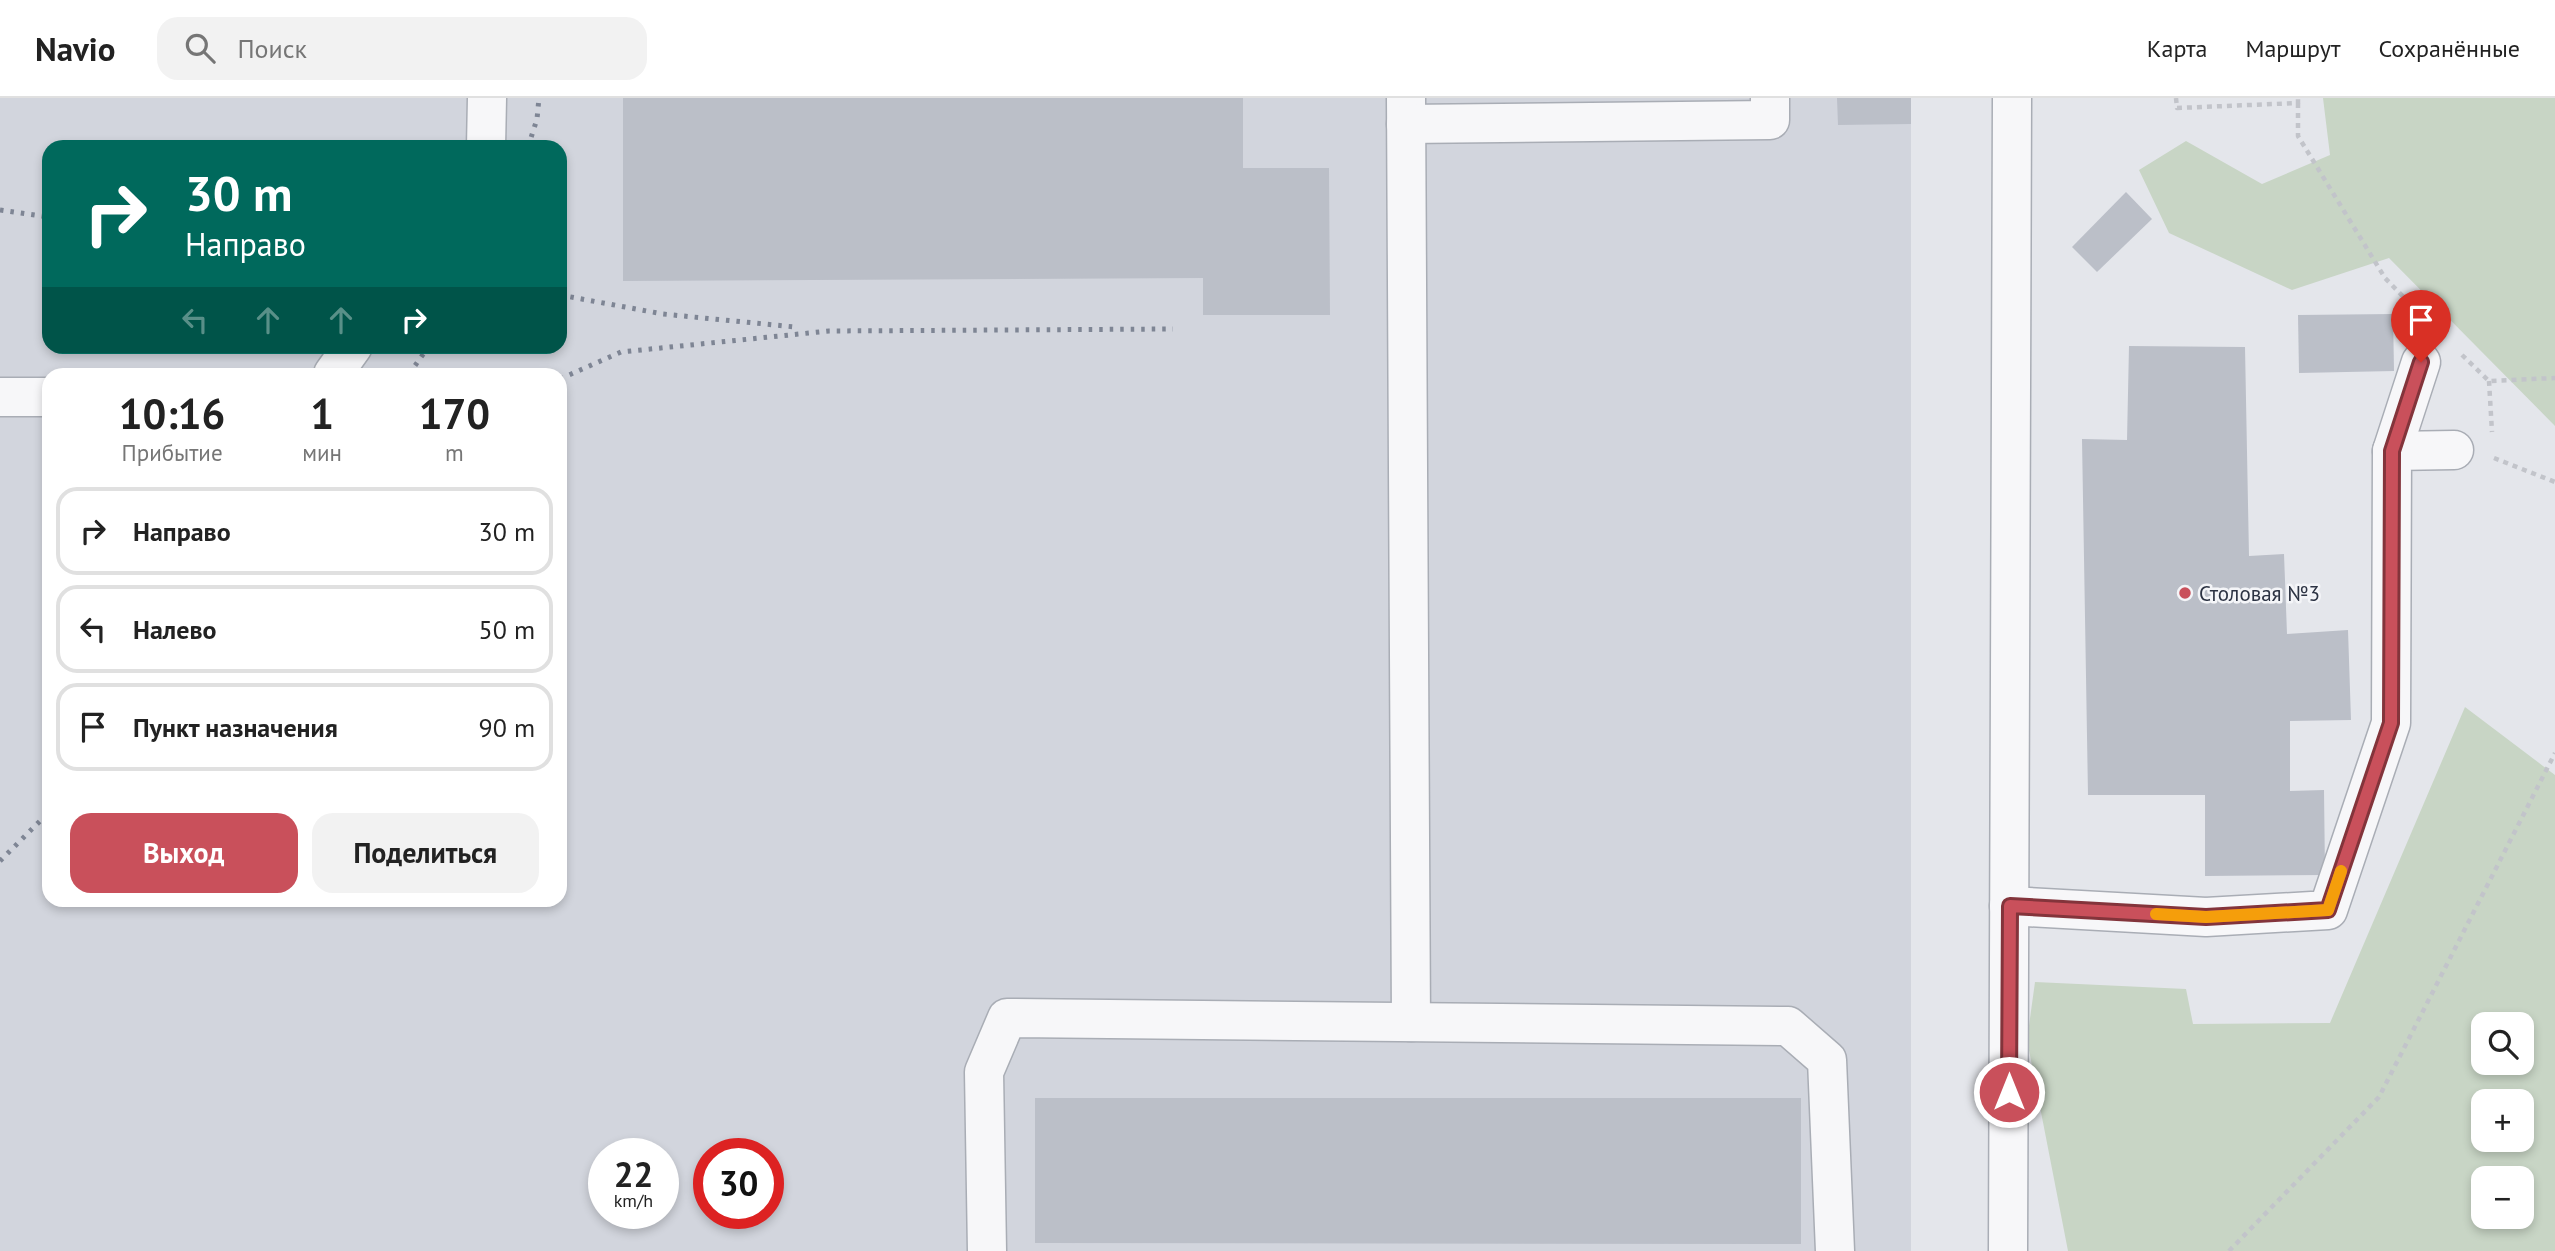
<!DOCTYPE html>
<html lang="ru">
<head>
<meta charset="utf-8">
<style>
  body { margin:0; font-family:"PT Sans",sans-serif; background:#f2f2f2; color:#222; height:100vh; display:flex; flex-direction:column; font-size:26px; white-space:nowrap }
  * { box-sizing:border-box; margin:0 }
  p { font-size:23px; color:#767676 }
  .icon { flex:none; width:38px; height:38px; fill:none; stroke:currentColor; stroke-width:2; stroke-linecap:round; stroke-linejoin:round }
  .map { position:relative; flex:1; overflow:hidden }
  .sheet { position:absolute; left:42px; top:270px; width:525px; height:539px; display:flex; flex-direction:column; background:#fff; border-radius:21px; box-shadow:0 4px 10px #0003 }
  .sheet>* { flex:none }
  .top-card { position:absolute; left:42px; top:42px; width:525px; height:214px; border-radius:21px; box-shadow:0 4px 10px #0003; background:#00695c; color:#fff; overflow:hidden }
  .fabs { position:absolute; left:2471px; top:914px; display:grid; gap:14px }
  .fabs a { display:grid; place-items:center; width:63px; height:63px; border-radius:14px; background:#fff; box-shadow:0 4px 10px #0003; font-size:35px }
  .speed { position:absolute; left:588px; top:1040px; display:flex; gap:14px; font-size:35px; font-weight:700; text-align:center }
  .speed>* { display:grid; place-content:center; width:91px; height:91px; border-radius:50%; background:#fff; box-shadow:0 4px 10px #0003; line-height:1 }
  .speed small { font-size:18px; font-weight:400 }
  .speed .limit { border:10px solid #d22; background:#fff; color:#111 }
  .pin { position:absolute; display:grid; place-items:center; width:60px; height:60px; color:#fff; margin:-72px -30px; border-radius:50% 50% 50% 0; rotate:-45deg; box-shadow:0 0 7px #0007 }
  .pin .icon { rotate:45deg }
  .me { position:absolute; width:77px; margin:-38px; rotate:0deg; stroke-linejoin:round; filter:drop-shadow(0 0 5px #0008) }
  .turn { display:flex; align-items:center; gap:24px; height:147px; padding:0 28px; font-size:32px }
  .turn .icon { width:91px; height:91px; stroke-width:2.5 }
  .turn b { display:block; font-size:49px; line-height:60px }
  .lanes { display:flex; align-items:center; height:66px; padding:0 28px; background:#0003; justify-content:center; gap:35px; direction:ltr }
  .lanes .off { opacity:.35 }
  .eta { display:flex; justify-content:space-evenly; align-items:center; height:119px; text-align:center }
  .eta b { font-size:42px; font-weight:700; line-height:49px }
  .cta { display:flex; gap:14px; margin-top:auto; padding:14px 28px }
  .cta a { flex:1; height:80px; border-radius:21px; background:#c9505b; color:#fff; font-size:28px; font-weight:700; line-height:80px; text-align:center }
  .cta a+a { background:#f2f2f2; color:#222 }
  ul { padding:0; list-style:none }
  li { display:flex; align-items:center; gap:21px; height:88px; margin:0 14px 10px; padding:0 14px; border:4px solid #e0e0e0; border-radius:21px }
  li div { flex:1 }
  li b { display:block; font-size:26px }
  li em { font-style:normal }
  header { display:flex; align-items:center; gap:42px; box-sizing:border-box; height:98px; padding:0 35px; background:#fff; border-bottom:2px solid #e0e0e0 }
  header strong { font-size:33px }
  nav { display:flex; gap:38px; margin-inline-start:auto; font-size:24px }
  .search { width:490px; height:63px; background:#f2f2f2; display:flex; align-items:center; gap:18px; box-sizing:border-box; padding:0 24px; border-radius:21px; color:#767676; font-size:26px }
  .map>svg:first-child { display:block }
  .built { fill:#d2d5dd; fill-rule:evenodd }
  .green { fill:#c8d5c5; fill-rule:evenodd }
  .building { fill:#bbbfc8 }
  .lines { fill:none; stroke-linecap:round; stroke-linejoin:round }
  .minor-casing { stroke:#a9adb5; stroke-width:41 }
  .path { stroke:#c2c4ca; stroke-width:4.5; stroke-dasharray:5 5; stroke-linecap:butt }
  .minor { stroke:#f7f7f9; stroke-width:38 }
  .rail { stroke:#7e8594; stroke-width:5; stroke-dasharray:3.5 7; stroke-linecap:butt }
  .route-casing { stroke:#83343b; stroke-width:18 }
  .route { stroke:#c9505b; stroke-width:12 }
  .slow { stroke:#f59e0b; stroke-width:12 }
  .poi-dot { fill:#c9505b; stroke:#f4f5f8; stroke-width:2.5 }
  .labels { text-anchor:middle; dominant-baseline:central; stroke-width:5; stroke-linejoin:round; paint-order:stroke }
  .poi-label { font-size:21px; fill:#2c3343; stroke:#f4f5f8; text-anchor:start }
</style>
</head>
<body>
<header>
<strong>Navio</strong>
<div class="search"><svg class="icon" aria-label="search" viewBox="0 0 24 24"><circle cx="10" cy="10" r="6"/><path d="M15 15l6 6"/></svg>Поиск</div>
<nav><a>Карта</a><a>Маршрут</a><a>Сохранённые</a></nav>
</header>
<div class="map">
<svg width="2555" height="1153" viewBox="0 0 2555 1153">
  <rect width="100%" height="100%" fill="#e4e6eb"/>
  <path class="built" d="M0 0H1911V1153H0ZM49 49H560V248H49ZM49 276H560V802H49ZM604 1055H663V1115H604ZM709 1055H768V1115H709Z"/>
  <g class="green">
    <polygon points="2323,0 2555,0 2555,328 2389,160 2292,192 2169,135 2139,72 2186,43 2262,86 2330,57"/>
    <path d="M2465 609 2555 677V1153H2068L2027 942 2035 884 2186 891 2193 926 2330 925ZM2483 926H2522V964H2483ZM2483 1003H2522V1041H2483ZM2483 1080H2522V1118H2483Z"/>
  </g>
  <g class="building">
    <polygon points="623,0 1243,0 1243,70 1329,70 1330,217 1203,217 1203,180 623,183"/>
    <polygon points="1837,0 1911,0 1911,26 1838,27"/>
    <polygon points="2126,94 2152,121 2097,174 2072,149"/>
    <polygon points="2393,216 2394,273 2299,275 2298,217"/>
    <polygon points="2129,248 2245,249 2249,458 2284,456 2287,536 2348,532 2351,622 2290,623 2290,693 2324,692 2325,777 2205,778 2205,697 2088,697 2082,341 2127,342"/>
    <polygon points="1035,1000 1801,1000 1801,1146 1035,1145"/>
  </g>
  <g class="lines">
    <g class="minor-casing">
      <g id="minor">
        <polyline points="1406,0 1411,924"/>
        <polyline points="1406,26 1770,22 1770,0"/>
        <polyline points="486,49 487,0"/>
        <polyline points="333,276 353,248"/>
        <polyline points="0,299 49,299"/>
        <polyline points="2392,353 2421,264"/>
        <polyline points="2009,808 2206,819 2328,812 2391,625 2392,353 2454,352"/>
        <polyline points="987,1153 984,974 1007,920 1788,928 1827,962 1835,1153"/>
        <polyline points="2008,1153 2012,0"/>
      </g>
    </g>
    <g class="path">
      <polyline points="2176,0 2177,10 2298,5 2298,0"/>
      <polyline points="2298,5 2298,38 2385,180 2428,224"/>
      <polyline points="2462,257 2489,283 2555,280"/>
      <polyline points="2489,283 2492,334"/>
      <polyline points="2494,360 2555,384"/>
      <polyline points="2229,1153 2379,999 2555,655"/>
    </g>
    <use href="#minor" class="minor"/>
    <g class="rail">
      <polyline points="528,49 537,21 539,0"/>
      <polyline points="0,112 49,119"/>
      <polyline points="560,197 663,216 795,229"/>
      <polyline points="409,276 429,248"/>
      <polyline points="560,281 621,254 829,233 1173,231"/>
      <polyline points="0,763 49,714"/>
    </g>
  </g>
  <g class="lines">
    <g class="route-casing">
      <polyline id="route" points="2009,994 2010,808 2206,819 2328,812 2391,625 2392,353 2421,264"/>
    </g>
    <use href="#route" class="route"/>
    <polyline class="slow" points="2156,816 2206,819 2328,812 2341,773"/>
  </g>
  <circle class="poi-dot" cx="2185" cy="495" r="7"/>
  <g class="labels">
    <g class="poi-label">
      <text x="2199" y="495">Столовая №3</text>
    </g>
  </g>
</svg>
<div class="fabs">
<a><svg class="icon" aria-label="search" viewBox="0 0 24 24"><circle cx="10" cy="10" r="6"/><path d="M15 15l6 6"/></svg></a>
<a>+</a>
<a>−</a>
</div>
<div class="speed"><div>22<small>km/h</small></div><div class="limit">30</div></div>
<div class="pin" style="left:2421px;top:264px;background:#d93025"><svg class="icon" aria-label="arrive" viewBox="0 0 24 24"><path d="M6 21V4h12l-3 4 3 4H6"/></svg></div>
<svg class="me" style="left:2009px;top:994px" viewBox="-20 -20 40 40"><circle r="17" fill="#c9505b" stroke="#fff" stroke-width="3"/><path d="M0-11L8 9 0 5-8 9z" fill="#fff"/></svg>
<div class="top-card">
<div class="turn"><svg class="icon" aria-label="right" viewBox="0 0 24 24"><path d="M7 20v-9h11M14 6l5 5-5 5"/></svg><div><b>30 m</b>Направо</div></div>
<div class="lanes"><svg class="icon off" aria-label="left" viewBox="0 0 24 24"><path d="M17 20v-9H6M10 6l-5 5 5 5"/></svg><svg class="icon off" aria-label="ahead" viewBox="0 0 24 24"><path d="M12 20V5M6 11l6-6 6 6"/></svg><svg class="icon off" aria-label="ahead" viewBox="0 0 24 24"><path d="M12 20V5M6 11l6-6 6 6"/></svg><svg class="icon" aria-label="right" viewBox="0 0 24 24"><path d="M7 20v-9h11M14 6l5 5-5 5"/></svg></div>
</div>
<section class="sheet">
<div class="eta">
<div><b>10:16</b><p>Прибытие</p></div>
<div><b>1</b><p>мин</p></div>
<div><b>170</b><p>m</p></div>
</div>
<ul>
<li><svg class="icon" aria-label="right" viewBox="0 0 24 24"><path d="M7 20v-9h11M14 6l5 5-5 5"/></svg><div><b>Направо</b></div><em>30 m</em></li>
<li><svg class="icon" aria-label="left" viewBox="0 0 24 24"><path d="M17 20v-9H6M10 6l-5 5 5 5"/></svg><div><b>Налево</b></div><em>50 m</em></li>
<li><svg class="icon" aria-label="arrive" viewBox="0 0 24 24"><path d="M6 21V4h12l-3 4 3 4H6"/></svg><div><b>Пункт назначения</b></div><em>90 m</em></li>
</ul>
<div class="cta"><a>Выход</a><a>Поделиться</a></div>
</section>
</div>
</body>
</html>
